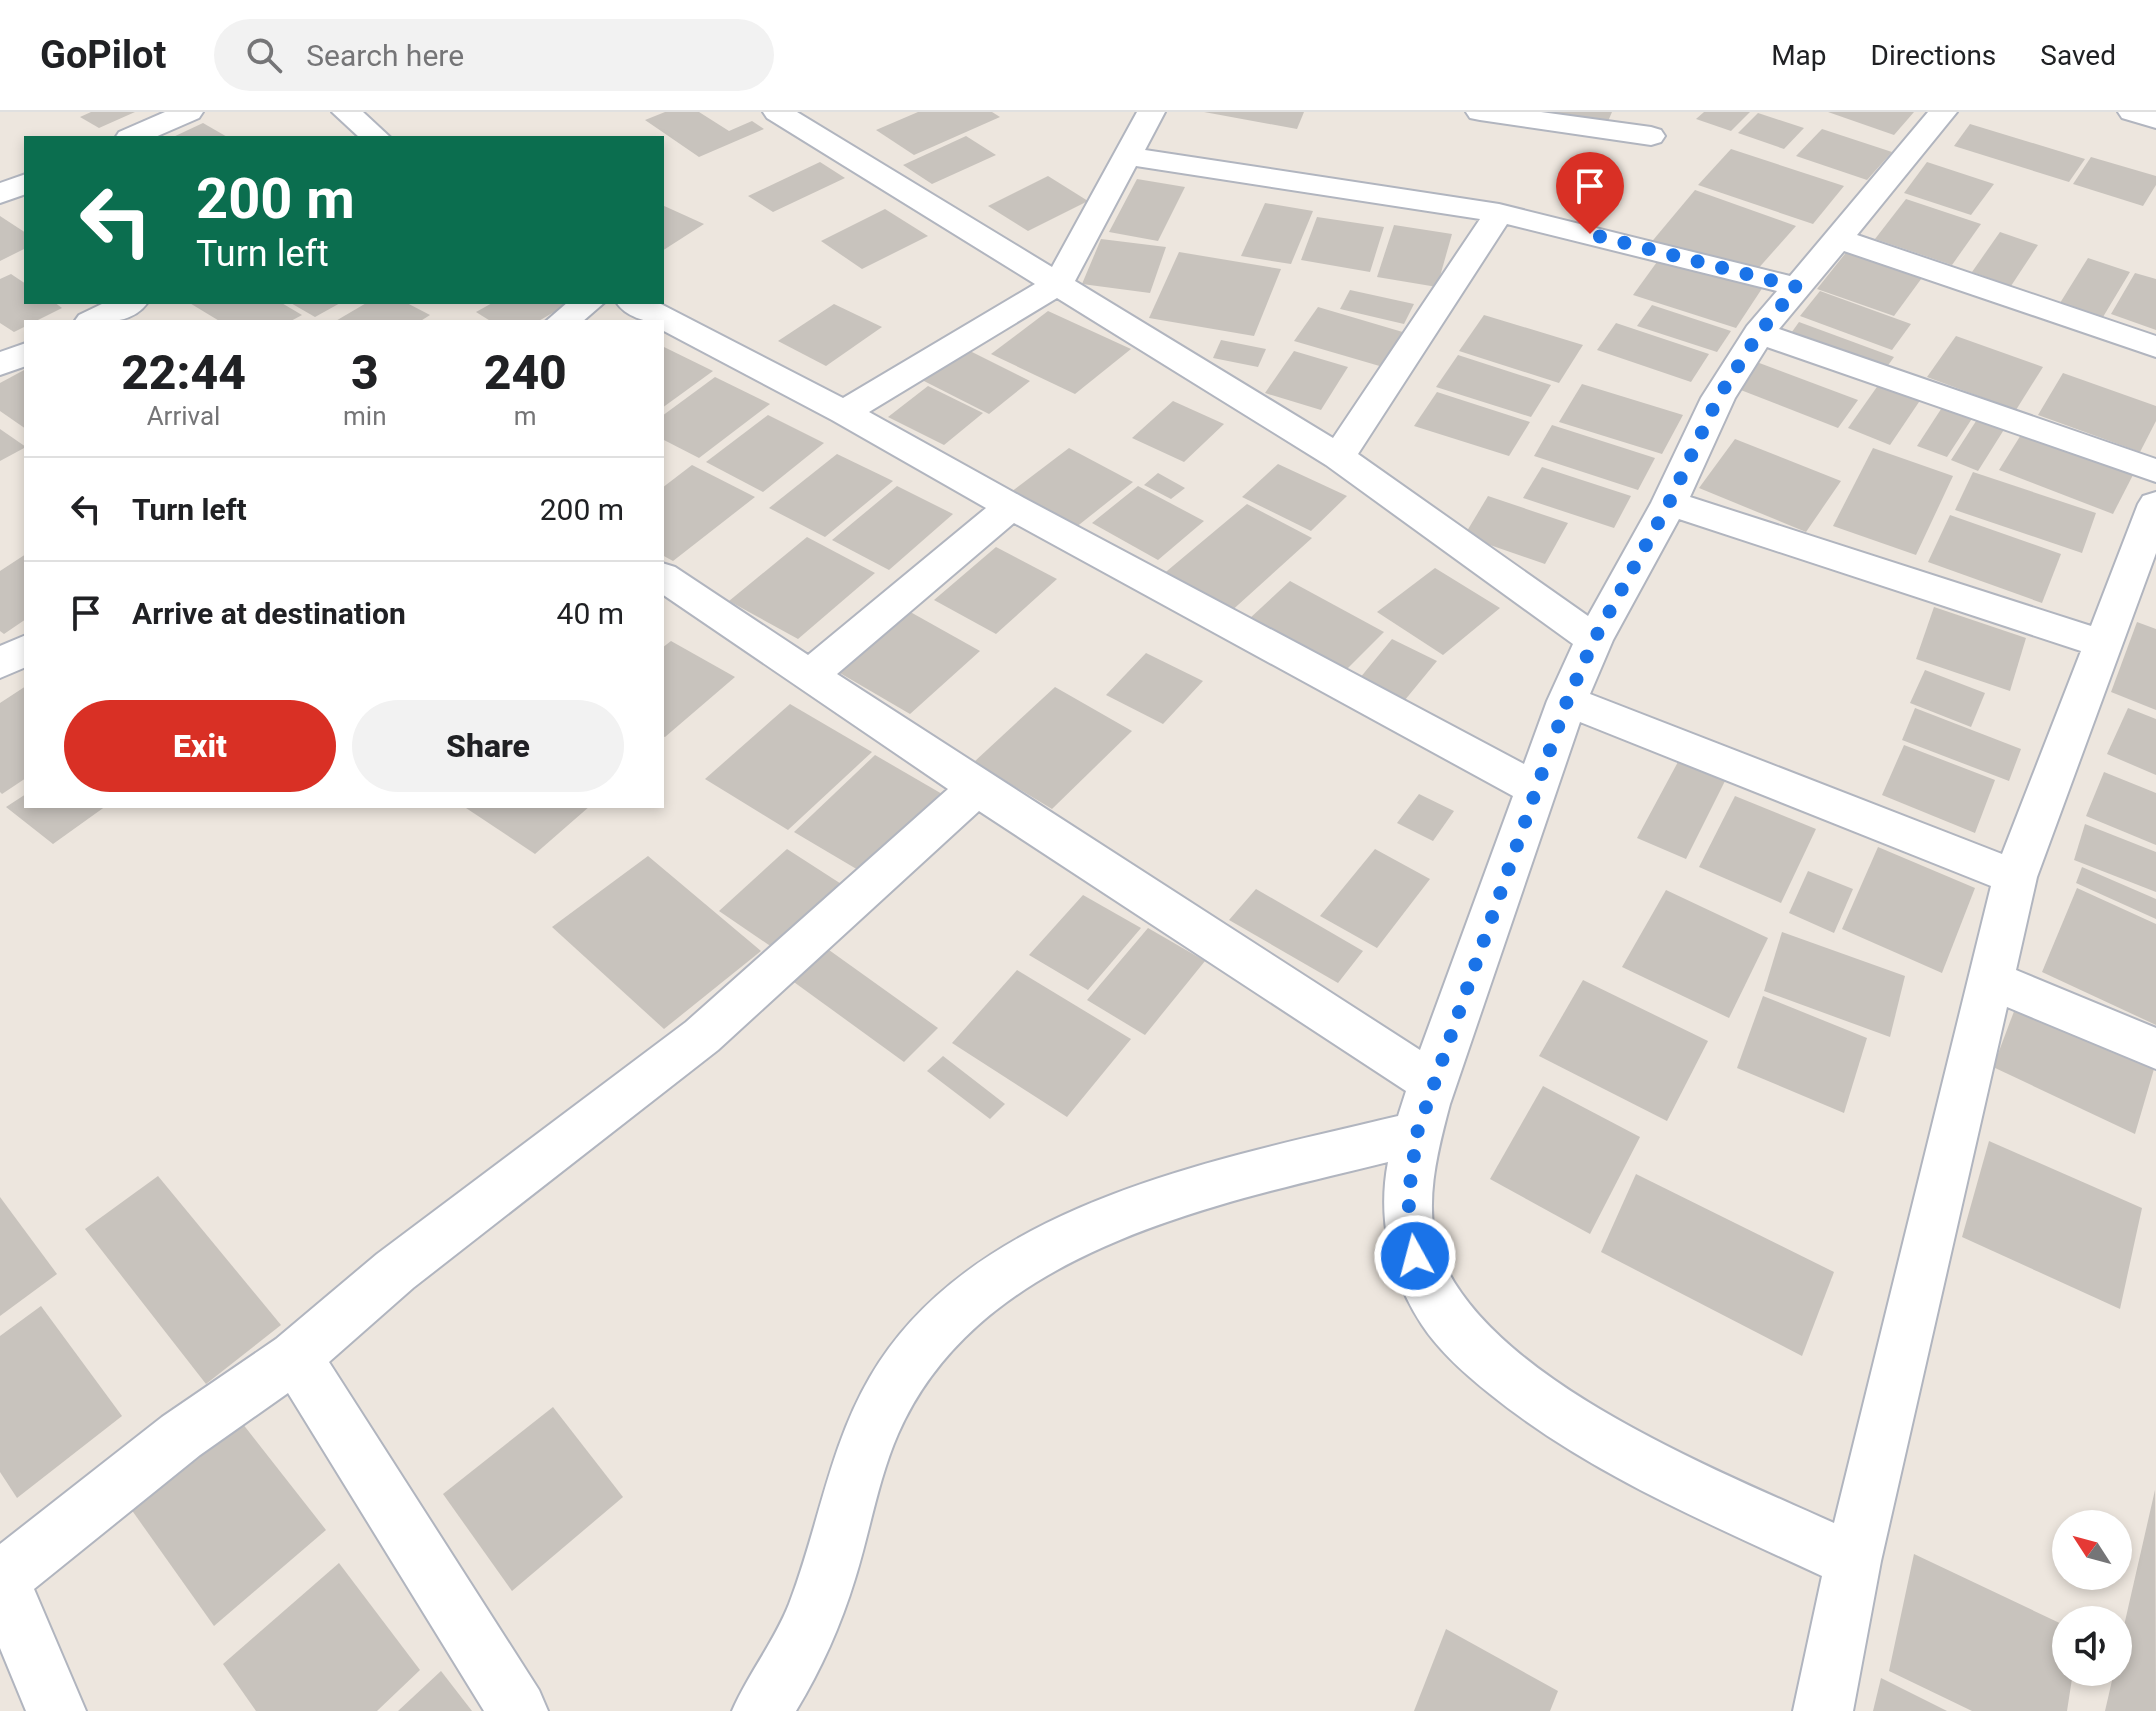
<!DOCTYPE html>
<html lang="en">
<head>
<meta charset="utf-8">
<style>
  body { margin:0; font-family:Roboto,sans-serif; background:#f2f2f2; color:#202124; height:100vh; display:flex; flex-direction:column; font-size:30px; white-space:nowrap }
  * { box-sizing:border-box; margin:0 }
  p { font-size:26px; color:#757577 }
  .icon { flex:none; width:44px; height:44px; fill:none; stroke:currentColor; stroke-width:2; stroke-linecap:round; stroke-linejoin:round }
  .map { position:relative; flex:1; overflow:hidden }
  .panel { position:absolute; left:24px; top:208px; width:640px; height:488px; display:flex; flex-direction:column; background:#fff; border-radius:0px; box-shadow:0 4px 12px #0003 }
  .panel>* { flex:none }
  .banner { position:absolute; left:24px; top:24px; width:640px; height:168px; border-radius:0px; box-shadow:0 4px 12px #0003; background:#0b6e4f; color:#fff; overflow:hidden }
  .needle { width:52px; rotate:306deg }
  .controls { position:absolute; left:2052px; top:1398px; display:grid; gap:16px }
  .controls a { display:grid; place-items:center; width:80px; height:80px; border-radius:50%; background:#fff; box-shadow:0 4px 12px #0003; font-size:40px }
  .pin { position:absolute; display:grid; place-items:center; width:68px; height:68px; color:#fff; margin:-82px -34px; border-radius:50% 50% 50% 0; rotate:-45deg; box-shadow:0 0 8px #0007 }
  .pin .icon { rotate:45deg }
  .me { position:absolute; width:88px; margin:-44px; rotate:353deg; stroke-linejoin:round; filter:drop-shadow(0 0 6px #0008) }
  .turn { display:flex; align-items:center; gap:28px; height:168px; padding:0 40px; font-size:36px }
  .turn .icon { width:104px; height:104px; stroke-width:2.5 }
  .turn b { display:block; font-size:56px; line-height:68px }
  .eta { display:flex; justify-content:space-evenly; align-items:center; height:136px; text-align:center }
  .eta b { font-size:48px; font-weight:800; line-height:56px }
  .primary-button { display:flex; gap:16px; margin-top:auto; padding:16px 40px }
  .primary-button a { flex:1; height:92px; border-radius:48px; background:#d93025; color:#fff; font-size:32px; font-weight:800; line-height:92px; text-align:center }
  .primary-button a+a { background:#f2f2f2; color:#202124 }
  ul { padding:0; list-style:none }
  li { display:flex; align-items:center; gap:24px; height:104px; padding:0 40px; border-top:2px solid #e0e0e0 }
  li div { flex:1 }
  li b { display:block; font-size:30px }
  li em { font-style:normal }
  header { display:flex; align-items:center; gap:48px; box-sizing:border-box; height:112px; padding:0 40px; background:#fff; border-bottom:2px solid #e0e0e0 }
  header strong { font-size:38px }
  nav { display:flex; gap:44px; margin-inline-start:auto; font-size:28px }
  .search { width:560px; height:72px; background:#f2f2f2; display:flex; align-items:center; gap:20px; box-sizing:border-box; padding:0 28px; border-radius:44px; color:#757577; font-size:30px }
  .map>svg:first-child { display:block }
  .building { fill:#c8c3bd }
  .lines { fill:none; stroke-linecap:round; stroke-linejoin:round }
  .minor-casing { stroke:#b1b5bf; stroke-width:4 }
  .minor { fill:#fff; fill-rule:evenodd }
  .route { stroke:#1a73e8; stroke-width:14; stroke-dasharray:0 25.2 }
</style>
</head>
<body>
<header>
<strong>GoPilot</strong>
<div class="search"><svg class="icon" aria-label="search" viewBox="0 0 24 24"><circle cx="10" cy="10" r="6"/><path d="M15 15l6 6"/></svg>Search here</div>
<nav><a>Map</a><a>Directions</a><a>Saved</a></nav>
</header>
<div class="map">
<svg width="2156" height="1599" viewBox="0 0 2156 1599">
  <rect width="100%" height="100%" fill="#ede6de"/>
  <g class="building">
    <polygon points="91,0 135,0 99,16 80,5"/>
    <polygon points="665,0 699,0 729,19 752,9 764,17 699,45 645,8"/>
    <polygon points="918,0 992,0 1000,5 914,43 876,18"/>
    <polygon points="1204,0 1304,0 1297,17"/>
    <polygon points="1553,0 1612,0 1606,14 1551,4"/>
    <polygon points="1704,0 1750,0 1731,19 1696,7"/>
    <polygon points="1828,0 1914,0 1894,23"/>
    <polygon points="1758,1 1804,16 1784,37 1738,21"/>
    <polygon points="203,11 229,26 171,26"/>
    <polygon points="1970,12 2085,47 2069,70 1954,34"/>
    <polygon points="1822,17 1892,40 1867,68 1796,44"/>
    <polygon points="966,24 996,43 932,72 903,53"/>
    <polygon points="1731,37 1844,74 1813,112 1698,73"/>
    <polygon points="2091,45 2156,64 2156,73 2143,94 2073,72"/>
    <polygon points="820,50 845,66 773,100 748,84"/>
    <polygon points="1927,50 1994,72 1971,103 1904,81"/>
    <polygon points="1048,64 1088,89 1028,119 988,94"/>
    <polygon points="1137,67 1185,75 1158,129 1109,120"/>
    <polygon points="1695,78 1796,114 1756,159 1649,133"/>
    <polygon points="1906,87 1981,112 1952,153 1875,127"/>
    <polygon points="1265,91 1313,99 1291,152 1241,144"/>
    <polygon points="662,93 704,112 662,139"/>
    <polygon points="885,97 928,124 862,157 821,129"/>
    <polygon points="0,104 26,121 26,136 0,149"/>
    <polygon points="1317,105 1384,115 1370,160 1301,148"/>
    <polygon points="1394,113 1452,122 1437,175 1377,165"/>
    <polygon points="2000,120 2038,133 2011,174 1972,160"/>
    <polygon points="1101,127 1166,135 1150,181 1082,172"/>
    <polygon points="1852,133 1927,159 1894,204 1817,177"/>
    <polygon points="1179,140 1281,157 1254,224 1149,206"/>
    <polygon points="1662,143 1763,175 1736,216 1633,183"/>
    <polygon points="2088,146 2130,160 2103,205 2060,191"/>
    <polygon points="2135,161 2156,167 2156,218 2111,202"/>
    <polygon points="11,162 26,172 26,190 54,190 62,196 34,210 26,210 26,214 14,220 0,211 0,167"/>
    <polygon points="1350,178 1414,192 1404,212 1340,197"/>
    <polygon points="1820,179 1911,212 1892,238 1800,204"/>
    <polygon points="188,190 280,190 302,203 289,210 221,210"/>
    <polygon points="289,190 342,190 315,205"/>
    <polygon points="368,190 405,190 430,203 419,210 334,210"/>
    <polygon points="494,190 571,190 537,210 492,210 476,200"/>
    <polygon points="834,192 882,215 826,254 778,229"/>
    <polygon points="1652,193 1731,219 1717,240 1637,214"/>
    <polygon points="1318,195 1406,221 1383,255 1294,229"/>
    <polygon points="1048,199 1131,237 1075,282 991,242"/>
    <polygon points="1484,203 1583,233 1559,271 1459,239"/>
    <polygon points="1799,210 1894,245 1884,259 1789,224"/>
    <polygon points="1616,211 1709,242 1691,270 1597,238"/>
    <polygon points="1956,224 2043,255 2016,298 1927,265"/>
    <polygon points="1221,228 1266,237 1258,255 1213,246"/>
    <polygon points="664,235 713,259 662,296 662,237"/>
    <polygon points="962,235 1030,269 989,302 920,267"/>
    <polygon points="1294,239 1348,255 1321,298 1265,281"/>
    <polygon points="1458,243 1551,273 1531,305 1436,275"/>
    <polygon points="1754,249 1858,288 1838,316 1733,275"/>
    <polygon points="26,257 26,317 0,299 0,271"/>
    <polygon points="2063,261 2156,294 2156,309 2140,340 2038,303"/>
    <polygon points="715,265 770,292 699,346 662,327 662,304"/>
    <polygon points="1582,272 1683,303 1662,342 1559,310"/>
    <polygon points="1879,272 1921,287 1890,333 1848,316"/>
    <polygon points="928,274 983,301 944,333 888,305"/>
    <polygon points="1437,280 1530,310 1509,344 1414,314"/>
    <polygon points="1173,289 1224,312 1184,350 1132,326"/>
    <polygon points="1945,291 1975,302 1947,345 1917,334"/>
    <polygon points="768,303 824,331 763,380 706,350"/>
    <polygon points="1978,306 2005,316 1978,359 1951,348"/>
    <polygon points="1552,313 1655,346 1638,378 1534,344"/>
    <polygon points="0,317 26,335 0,349"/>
    <polygon points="2024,318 2135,359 2113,402 1999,358"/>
    <polygon points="1735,327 1841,369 1806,420 1699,376"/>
    <polygon points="1069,336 1133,370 1075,416 1011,380"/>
    <polygon points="1873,336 1953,364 1916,443 1833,414"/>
    <polygon points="837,342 893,369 825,425 769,396"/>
    <polygon points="1278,352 1347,384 1311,419 1242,385"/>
    <polygon points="692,353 755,385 673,449 662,443 662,376"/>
    <polygon points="1542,355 1631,384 1614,416 1523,386"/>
    <polygon points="1973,360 2096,401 2082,441 1955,398"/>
    <polygon points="1158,361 1185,376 1171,387 1144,373"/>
    <polygon points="897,374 953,402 889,458 832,428"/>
    <polygon points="1138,374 1204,409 1158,448 1092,411"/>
    <polygon points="1488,384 1568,411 1545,452 1464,424"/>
    <polygon points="1247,392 1312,426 1228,502 1161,464"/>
    <polygon points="1950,403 2061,442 2042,491 1928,450"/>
    <polygon points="807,425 875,461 798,527 729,489"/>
    <polygon points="996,435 1057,467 996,522 934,488"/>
    <polygon points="26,442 26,507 4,522 0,519 0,459"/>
    <polygon points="1435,456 1500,496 1443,543 1377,500"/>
    <polygon points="1290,469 1384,520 1344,560 1249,507"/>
    <polygon points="1934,495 2026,526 2010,579 1916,547"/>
    <polygon points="905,497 980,539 910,602 833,557"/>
    <polygon points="2137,510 2156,517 2156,598 2111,580"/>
    <polygon points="1392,527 1437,549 1400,594 1355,572"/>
    <polygon points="671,529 735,565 665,625 662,624 662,536"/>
    <polygon points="1146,541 1203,569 1163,612 1106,583"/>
    <polygon points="1925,558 1985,581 1971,615 1910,591"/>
    <polygon points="26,574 26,666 2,682 0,680 0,591"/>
    <polygon points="1055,575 1132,619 1052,697 974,650"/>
    <polygon points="790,592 872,640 788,718 705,667"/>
    <polygon points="1915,596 2021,637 2009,669 1902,628"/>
    <polygon points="2128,596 2156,607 2156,663 2107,642"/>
    <polygon points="1904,633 1995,668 1975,721 1882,683"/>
    <polygon points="875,643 949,686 870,765 794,720"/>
    <polygon points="1679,648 1726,667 1686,747 1637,726"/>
    <polygon points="2104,660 2156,681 2156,733 2086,704"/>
    <polygon points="26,682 26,694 106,694 53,732 6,695"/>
    <polygon points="1419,682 1454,699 1433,729 1397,711"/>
    <polygon points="1735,684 1816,717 1781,791 1699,755"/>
    <polygon points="463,694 590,694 535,742"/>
    <polygon points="2085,712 2156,740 2156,780 2074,748"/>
    <polygon points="1878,735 1975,776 1942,861 1842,817"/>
    <polygon points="787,737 849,777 782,842 719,799"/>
    <polygon points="1375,737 1430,767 1377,836 1320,804"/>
    <polygon points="648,744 761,839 664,917 552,815"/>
    <polygon points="2082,755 2156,787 2156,807 2076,771"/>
    <polygon points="1808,759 1853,777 1834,821 1789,801"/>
    <polygon points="2077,776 2156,812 2156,913 2042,860"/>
    <polygon points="1256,777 1363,839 1338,871 1229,808"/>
    <polygon points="1666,778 1768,826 1729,906 1622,855"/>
    <polygon points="1083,783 1141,816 1088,878 1029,843"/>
    <polygon points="1148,816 1205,849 1145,923 1087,888"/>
    <polygon points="1782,820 1905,864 1890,925 1764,879"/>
    <polygon points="822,833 938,916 904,950 787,865"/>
    <polygon points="1017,858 1131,927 1067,1005 952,931"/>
    <polygon points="1583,868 1708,929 1667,1009 1539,944"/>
    <polygon points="1763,884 1867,926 1844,1001 1737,956"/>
    <polygon points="2016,894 2154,957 2135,1022 1993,955"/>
    <polygon points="943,944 1005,992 990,1007 927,959"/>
    <polygon points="1543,974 1640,1025 1590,1122 1490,1067"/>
    <polygon points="1989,1029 2142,1096 2120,1197 1962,1125"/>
    <polygon points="1636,1062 1834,1160 1802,1244 1601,1140"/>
    <polygon points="158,1064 281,1213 206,1272 85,1117"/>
    <polygon points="0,1085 57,1162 0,1204"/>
    <polygon points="41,1194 122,1304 17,1386 0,1360 0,1224"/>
    <polygon points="553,1295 623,1385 512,1479 443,1382"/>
    <polygon points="235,1302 326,1418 214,1514 126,1390"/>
    <polygon points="2155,1378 2156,1599 2105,1599 2114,1560 2118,1560 2118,1540"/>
    <polygon points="1914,1442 2066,1514 2066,1560 2073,1560 2067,1599 1972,1599 1889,1559"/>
    <polygon points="339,1451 420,1558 377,1599 256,1599 223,1552"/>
    <polygon points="1446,1517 1558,1579 1550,1599 1414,1599"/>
    <polygon points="441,1559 472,1599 398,1599"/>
    <polygon points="1881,1566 1947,1599 1873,1599"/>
  </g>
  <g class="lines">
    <g class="minor-casing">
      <g id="minor">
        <polygon points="165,0 203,0 199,6 153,26 115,26 119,20"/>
        <polygon points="332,0 363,0 391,26 360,26"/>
        <path d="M763 0H797L1052 155 1137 0H1165L1145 38 1499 92 1790 164 1928 0H1957L1857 123 2156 224V245L1844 139 1779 217 2156 347V370L1767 235 1735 286 1690 385 2091 514 2138 392 2143 384 2156 380V441L2037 765 2016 858 2156 916V957L2007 895 1881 1449 1853 1599H1793L1822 1464C1708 1411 1589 1362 1490 1282 1466 1263 1439 1239 1422 1213 1390 1164 1377 1107 1388 1050 1213 1093 979 1138 898 1322 878 1368 870 1419 855 1467 841 1513 821 1558 796 1599H732C748 1562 774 1530 789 1492 818 1417 829 1335 870 1265 971 1091 1219 1047 1398 1004L1406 979 979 699 718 938 413 1176 329 1250 539 1578 548 1599H484L288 1281 200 1343 34 1477 86 1599H26L0 1536V1432L162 1305 276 1227 377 1142 686 910 948 677 662 482V451L675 455 808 543 986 396 832 308 662 218V210C645 210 626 205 616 190H657L843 286 1035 172 767 6ZM1136 54 1480 107 1333 326 1075 169ZM1507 112 1777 179 1747 214 1701 286 1651 391 1588 504 1358 342ZM1057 186 1326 353 1573 532 1547 589 1524 652 1024 386 869 300ZM1679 407 2081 539 2002 742 1590 582 1613 528ZM1014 411 1513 684 1420 938 837 562ZM1580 610 1991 774 1834 1411C1717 1358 1489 1268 1440 1142 1422 1096 1438 1037 1450 992Z"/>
        <polygon points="1466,0 1541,0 1651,15 1661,18 1665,24 1661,30 1651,33 1480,8 1470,6"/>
        <polygon points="2118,0 2156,0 2156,16 2122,6"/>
        <polygon points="26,62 26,82 0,91 0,71"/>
        <path d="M106 190H148C132 214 99 210 74 210L79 203Z"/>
        <polygon points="568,190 605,190 582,210 545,210"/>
        <polygon points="26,231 26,254 0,263 0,240"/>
        <polygon points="26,523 26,555 0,566 0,534"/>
      </g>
    </g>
    <use href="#minor" class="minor"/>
  </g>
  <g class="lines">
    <polyline class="route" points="1415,1144 1408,1087 1417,1021 1567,589 1594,528 1669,391 1718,286 1759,221 1797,175 1590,122"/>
  </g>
</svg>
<div class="controls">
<a><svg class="needle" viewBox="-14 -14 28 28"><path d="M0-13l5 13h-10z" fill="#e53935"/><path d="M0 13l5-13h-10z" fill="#757577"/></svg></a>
<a><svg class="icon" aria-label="sound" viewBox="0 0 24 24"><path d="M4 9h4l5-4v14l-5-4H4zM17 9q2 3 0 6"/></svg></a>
</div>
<div class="pin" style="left:1590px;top:122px;background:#d93025"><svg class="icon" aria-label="arrive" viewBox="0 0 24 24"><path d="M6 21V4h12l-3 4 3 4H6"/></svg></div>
<svg class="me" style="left:1415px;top:1144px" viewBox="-20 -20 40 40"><circle r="17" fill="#1a73e8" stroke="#fff" stroke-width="3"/><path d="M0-11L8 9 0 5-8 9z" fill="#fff"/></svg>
<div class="banner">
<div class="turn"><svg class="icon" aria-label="left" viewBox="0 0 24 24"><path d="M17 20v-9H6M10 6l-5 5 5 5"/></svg><div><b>200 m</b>Turn left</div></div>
</div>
<section class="panel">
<div class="eta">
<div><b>22:44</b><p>Arrival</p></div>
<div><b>3</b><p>min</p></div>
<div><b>240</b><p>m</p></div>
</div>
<ul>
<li><svg class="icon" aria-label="left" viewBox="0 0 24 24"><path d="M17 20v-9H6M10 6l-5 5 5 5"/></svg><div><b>Turn left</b></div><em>200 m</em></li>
<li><svg class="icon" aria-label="arrive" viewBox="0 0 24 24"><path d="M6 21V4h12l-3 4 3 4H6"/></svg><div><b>Arrive at destination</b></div><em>40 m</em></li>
</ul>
<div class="primary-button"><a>Exit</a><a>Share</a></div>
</section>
</div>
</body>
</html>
